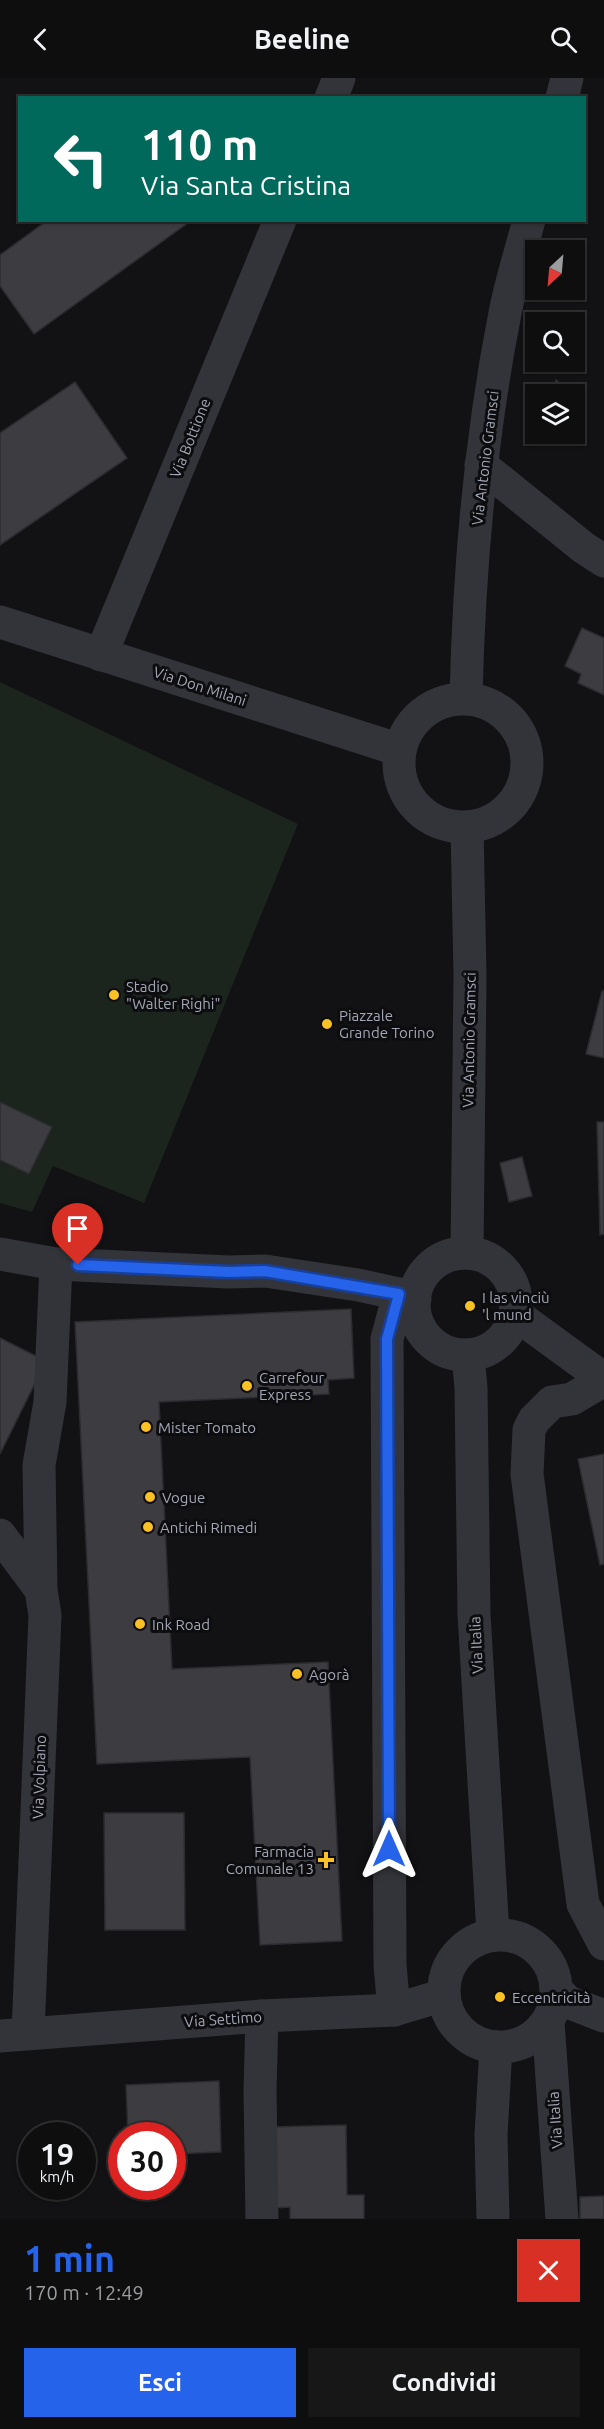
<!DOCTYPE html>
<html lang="it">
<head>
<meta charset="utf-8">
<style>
  body { margin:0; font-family:Ubuntu,sans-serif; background:#171718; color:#f1f3f6; height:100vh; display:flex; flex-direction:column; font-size:22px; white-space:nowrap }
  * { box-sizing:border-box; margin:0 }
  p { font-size:20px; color:#9b9c9e }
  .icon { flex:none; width:33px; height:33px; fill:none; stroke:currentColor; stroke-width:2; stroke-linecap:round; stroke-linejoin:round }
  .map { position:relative; height:2141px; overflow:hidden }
  .details { display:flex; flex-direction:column; background:#0e0e0f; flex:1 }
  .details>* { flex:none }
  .guide { position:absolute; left:18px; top:18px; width:568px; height:126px; border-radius:0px; box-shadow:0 2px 4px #0004,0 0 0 2px #2e2e2f; background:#00695c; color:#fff; overflow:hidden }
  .needle { width:39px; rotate:206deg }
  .fabs { position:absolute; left:525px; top:162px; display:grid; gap:12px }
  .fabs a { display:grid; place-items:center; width:60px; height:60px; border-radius:0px; background:#0e0e0f; box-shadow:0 2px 4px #0004,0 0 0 2px #2e2e2f; font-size:30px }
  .speed { position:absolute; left:18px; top:2044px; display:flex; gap:12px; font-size:30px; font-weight:700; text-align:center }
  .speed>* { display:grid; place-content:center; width:78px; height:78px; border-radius:50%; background:#0e0e0f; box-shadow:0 2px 4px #0004,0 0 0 2px #2e2e2f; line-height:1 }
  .speed small { font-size:15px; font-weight:400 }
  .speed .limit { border:9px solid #d22; background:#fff; color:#111 }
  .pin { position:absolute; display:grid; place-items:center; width:51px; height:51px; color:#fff; margin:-62px -26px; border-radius:50% 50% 50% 0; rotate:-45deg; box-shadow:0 0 6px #0007 }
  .pin .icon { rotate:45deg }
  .me { position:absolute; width:66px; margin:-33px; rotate:0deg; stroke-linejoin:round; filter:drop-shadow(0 0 4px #0008) }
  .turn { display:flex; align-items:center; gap:21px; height:126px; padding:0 24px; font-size:27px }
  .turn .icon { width:78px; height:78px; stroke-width:2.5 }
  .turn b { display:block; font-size:42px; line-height:51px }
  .round { display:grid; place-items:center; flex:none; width:63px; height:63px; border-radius:0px; background:#171718 }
  .headline { display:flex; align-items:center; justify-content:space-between; height:102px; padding:0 24px }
  h1 { font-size:36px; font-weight:600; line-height:45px; color:#2563eb }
  .primary-button { display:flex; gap:12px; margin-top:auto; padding:12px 24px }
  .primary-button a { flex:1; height:69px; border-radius:0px; background:#2563eb; color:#fff; font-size:24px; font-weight:600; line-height:69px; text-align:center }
  .primary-button a+a { background:#171718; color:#f1f3f6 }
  header { display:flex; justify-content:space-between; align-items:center; height:78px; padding:0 24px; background:#0e0e0f; font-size:27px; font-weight:600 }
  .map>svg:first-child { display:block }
  .green { fill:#1c241e }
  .building { fill:#3c3c41; stroke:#2c2c30; stroke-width:1.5 }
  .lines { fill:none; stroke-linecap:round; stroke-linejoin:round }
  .minor { stroke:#333439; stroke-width:33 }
  .route-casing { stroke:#184099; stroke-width:15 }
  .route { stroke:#2563eb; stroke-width:10 }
  .poi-dot { fill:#fac124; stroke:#0d0d0f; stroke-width:2 }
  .labels { text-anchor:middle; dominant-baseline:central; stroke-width:6; stroke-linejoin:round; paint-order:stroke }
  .street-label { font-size:15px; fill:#a3a7b5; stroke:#0d0d0f }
  .poi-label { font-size:15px; fill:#a3a7b5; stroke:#0d0d0f; text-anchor:start }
</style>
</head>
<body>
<header><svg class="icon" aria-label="back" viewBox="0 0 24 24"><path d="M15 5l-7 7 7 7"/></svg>Beeline<svg class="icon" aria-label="search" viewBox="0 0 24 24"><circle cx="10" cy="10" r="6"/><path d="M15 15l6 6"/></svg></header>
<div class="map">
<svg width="604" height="2141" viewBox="0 0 604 2141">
  <rect width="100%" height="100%" fill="#121214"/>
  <polygon class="green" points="0,604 298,746 144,1125 53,1088 32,1134 0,1125"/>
  <g class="building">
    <polygon points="48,142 192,142 34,256 0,208 0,177"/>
    <polygon points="556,302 573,316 551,316"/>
    <polygon points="75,304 127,380 0,467 0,355"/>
    <polygon points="574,318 583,326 574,336"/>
    <polygon points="582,550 604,560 604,617 578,605 581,596 565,588"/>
    <polygon points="602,913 604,913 604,980 586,976"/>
    <polygon points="0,1024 52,1049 29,1096 0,1082"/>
    <polygon points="597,1044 604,1044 604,1156 600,1157"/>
    <polygon points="522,1079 532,1118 509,1124 500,1085"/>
    <polygon points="351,1231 354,1300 328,1302 329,1316 159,1324 172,1591 328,1584 342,1863 260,1867 250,1679 97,1686 75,1244"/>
    <polygon points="0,1260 46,1283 0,1376"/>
    <polygon points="604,1376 604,1486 600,1487 578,1381"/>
    <polygon points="104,1735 184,1735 185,1852 105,1852"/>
    <polygon points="219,2003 221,2074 172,2076 172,2058 128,2058 126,2007"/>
    <polygon points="346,2047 347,2117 364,2117 364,2141 290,2141 290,2129 274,2130 272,2049"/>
    <polygon points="604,2118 604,2141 580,2141 580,2119"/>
  </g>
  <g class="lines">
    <g class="minor">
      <polyline points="331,20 339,0"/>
      <polyline points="562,20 567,0"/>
      <polyline points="481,387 584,470 604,483"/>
      <polyline points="0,544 400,672"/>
      <polyline points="101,577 280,142"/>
      <path d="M466 620C469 491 480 362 505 235 511 204 521 173 529 142"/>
      <circle cx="463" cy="685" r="64"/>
      <polyline points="467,749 470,898 467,1175"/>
      <circle cx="465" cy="1226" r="51"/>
      <polyline points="0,1176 56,1186 229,1194 265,1193 358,1207 399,1216 415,1221"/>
      <polyline points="515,1236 604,1301"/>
      <polyline points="468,1277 471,1310 474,1536 493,1856"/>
      <polyline points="604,1302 572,1321 552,1324 534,1342 529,1352 527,1396 583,1826 604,1866"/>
      <polyline points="0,1457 41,1512 45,1537 28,1955"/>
      <polyline points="41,1512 39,1387 50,1324 56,1186"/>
      <circle cx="500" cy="1913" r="56"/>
      <polyline points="557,1913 568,1924 604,1938"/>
      <polyline points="394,1932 390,1887 387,1261 399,1216"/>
      <polyline points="262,1938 260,2012 262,2141"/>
      <polyline points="548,1944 562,2141"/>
      <polyline points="0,1958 262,1938 394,1932 444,1917"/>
      <polyline points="493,2141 491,2057 496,1969"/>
    </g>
  </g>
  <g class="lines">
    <g class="route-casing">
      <polyline id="route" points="78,1187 229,1194 265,1193 399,1216 387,1261 389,1771"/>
    </g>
    <use href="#route" class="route"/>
  </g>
  <g class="poi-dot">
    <circle cx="114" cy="917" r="6"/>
    <circle cx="327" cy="946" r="6"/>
    <circle cx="470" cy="1228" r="6"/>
    <circle cx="247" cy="1308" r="6"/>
    <circle cx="146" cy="1349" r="6"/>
    <circle cx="150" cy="1419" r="6"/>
    <circle cx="148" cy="1449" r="6"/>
    <circle cx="140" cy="1546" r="6"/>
    <circle cx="297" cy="1596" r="6"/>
    <path d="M323 1773h6v6h6v6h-6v6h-6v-6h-6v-6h6z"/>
    <circle cx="500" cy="1919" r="6"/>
  </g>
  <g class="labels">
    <g class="street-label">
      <text transform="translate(190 360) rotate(-68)">Via Bottione</text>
      <text transform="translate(485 380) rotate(-83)">Via Antonio Gramsci</text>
      <text transform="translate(200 608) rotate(18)">Via Don Milani</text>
      <text transform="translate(469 962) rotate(-89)">Via Antonio Gramsci</text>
      <text transform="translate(476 1567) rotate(-93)">Via Italia</text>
      <text transform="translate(39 1699) rotate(-88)">Via Volpiano</text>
      <text transform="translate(223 1941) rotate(-4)">Via Settimo</text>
      <text transform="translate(555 2042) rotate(-94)">Via Italia</text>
    </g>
    <g class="poi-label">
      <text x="126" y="908">Stadio<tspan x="126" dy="17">"Walter Righi"</tspan></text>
      <text x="339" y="937">Piazzale<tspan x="339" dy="17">Grande Torino</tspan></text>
      <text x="482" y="1219">I las vinciù<tspan x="482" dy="17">'l mund</tspan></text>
      <text x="259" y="1299">Carrefour<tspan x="259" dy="17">Express</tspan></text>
      <text x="158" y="1349">Mister Tomato</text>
      <text x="162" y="1419">Vogue</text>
      <text x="160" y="1449">Antichi Rimedi</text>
      <text x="152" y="1546">Ink Road</text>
      <text x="309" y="1596">Agorà</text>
      <text x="314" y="1773" text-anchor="end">Farmacia<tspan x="314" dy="17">Comunale 13</tspan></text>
      <text x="512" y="1919">Eccentricità</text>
    </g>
  </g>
</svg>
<div class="fabs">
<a><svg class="needle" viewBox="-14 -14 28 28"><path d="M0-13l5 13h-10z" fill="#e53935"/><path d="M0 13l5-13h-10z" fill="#9b9c9e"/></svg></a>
<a><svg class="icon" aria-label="search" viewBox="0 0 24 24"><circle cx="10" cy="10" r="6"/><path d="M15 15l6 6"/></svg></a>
<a><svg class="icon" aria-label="layers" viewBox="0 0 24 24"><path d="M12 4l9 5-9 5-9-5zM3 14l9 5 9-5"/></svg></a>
</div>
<div class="speed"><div>19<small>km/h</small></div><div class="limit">30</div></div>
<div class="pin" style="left:78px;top:1187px;background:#d93025"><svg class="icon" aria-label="arrive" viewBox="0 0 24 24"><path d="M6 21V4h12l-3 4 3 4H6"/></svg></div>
<svg class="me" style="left:389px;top:1771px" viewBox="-20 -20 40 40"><path d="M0-17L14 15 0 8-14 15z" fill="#2563eb" stroke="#fff" stroke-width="4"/></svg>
<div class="guide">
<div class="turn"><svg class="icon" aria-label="left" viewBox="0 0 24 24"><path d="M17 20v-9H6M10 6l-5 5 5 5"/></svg><div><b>110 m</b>Via Santa Cristina</div></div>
</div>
</div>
<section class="details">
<div class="headline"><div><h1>1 min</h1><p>170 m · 12:49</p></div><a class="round" style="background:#d93025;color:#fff"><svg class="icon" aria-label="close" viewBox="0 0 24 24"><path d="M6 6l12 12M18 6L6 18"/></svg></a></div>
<div class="primary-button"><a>Esci</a><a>Condividi</a></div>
</section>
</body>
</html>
